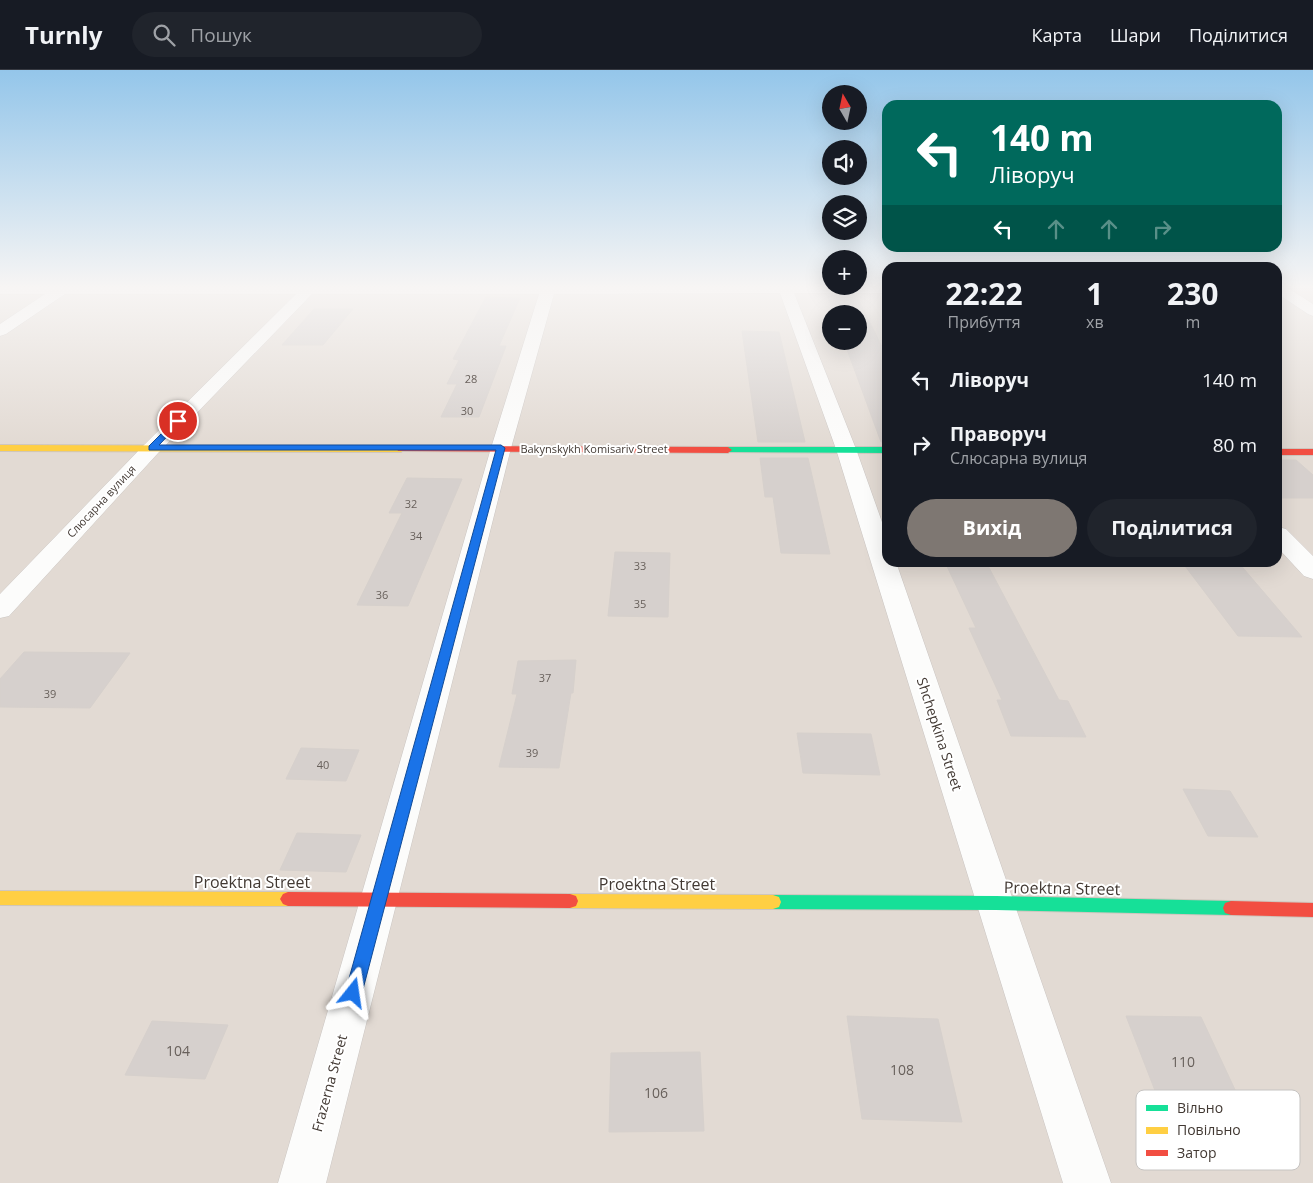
<!DOCTYPE html>
<html lang="uk">
<head>
<meta charset="utf-8">
<style>
  body { margin:0; font-family:"Open Sans",sans-serif; background:#20242c; color:#f1f3f6; height:100vh; display:flex; flex-direction:column; font-size:19px; white-space:nowrap }
  * { box-sizing:border-box; margin:0 }
  p { font-size:16px; color:#9ea1a6 }
  .icon { flex:none; width:28px; height:28px; fill:none; stroke:currentColor; stroke-width:2; stroke-linecap:round; stroke-linejoin:round }
  .map { position:relative; flex:1; overflow:hidden }
  .sheet { position:absolute; left:882px; top:192px; width:400px; height:305px; display:flex; flex-direction:column; background:#171b24; border-radius:15px; box-shadow:0 5px 20px #0002 }
  .sheet>* { flex:none }
  .guide { position:absolute; left:882px; top:30px; width:400px; height:152px; border-radius:15px; box-shadow:0 5px 20px #0002; background:#00695c; color:#fff; overflow:hidden }
  .needle { width:32px; rotate:351deg }
  .fabs { position:absolute; left:822px; top:15px; display:grid; gap:10px }
  .fabs a { display:grid; place-items:center; width:45px; height:45px; border-radius:50%; background:#171b24; box-shadow:0 5px 20px #0002; font-size:25px }
  .pin { position:absolute; display:grid; place-items:center; width:42px; height:42px; color:#fff; margin:-21px; border:2px solid #fff; border-radius:50%; box-shadow:0 1px 5px #0007 }
  .me { position:absolute; width:55px; margin:-28px; rotate:15deg; stroke-linejoin:round; filter:drop-shadow(0 0 4px #0008) }
  .turn { display:flex; align-items:center; gap:18px; height:105px; padding:0 25px; font-size:22px }
  .turn .icon { width:65px; height:65px; stroke-width:2.5 }
  .turn b { display:block; font-size:35px; line-height:42px }
  .lanes { display:flex; align-items:center; height:48px; padding:0 25px; background:#0003; justify-content:center; gap:25px; direction:ltr }
  .lanes .off { opacity:.35 }
  .eta { display:flex; justify-content:space-evenly; align-items:center; height:85px; text-align:center }
  .eta b { font-size:30px; font-weight:700; line-height:35px }
  .button { display:flex; gap:10px; margin-top:auto; padding:10px 25px }
  .button a { flex:1; height:58px; border-radius:30px; background:#7e7772; color:#fff; font-size:20px; font-weight:700; line-height:58px; text-align:center }
  .button a+a { background:#20242c; color:#f1f3f6 }
  ul { padding:0; list-style:none }
  li { display:flex; align-items:center; gap:15px; height:65px; padding:0 25px }
  li div { flex:1 }
  li b { display:block; font-size:19px }
  li em { font-style:normal }
  header { display:flex; align-items:center; gap:30px; box-sizing:border-box; height:70px; padding:0 25px; background:#171b24; border-bottom:1px solid #363941 }
  header strong { font-size:24px }
  nav { display:flex; gap:28px; margin-inline-start:auto; font-size:18px }
  .search { width:350px; height:45px; background:#20242c; display:flex; align-items:center; gap:12px; box-sizing:border-box; padding:0 18px; border-radius:28px; color:#9ea1a6; font-size:19px }
  .map>svg:first-child { display:block }
  .residential { fill:#e2dad3; fill-rule:evenodd }
  .building { fill:#d6d0cd; stroke:#d6d0cc }
  .lines { fill:none; stroke-linecap:round; stroke-linejoin:round }
  .street-casing { stroke:#cac5c2; stroke-width:1 }
  .fast-casing { stroke:#cec6be; stroke-width:2 }
  .slow-casing { stroke:#cec6be; stroke-width:2 }
  .jam-casing { stroke:#cec6be; stroke-width:2 }
  .street { fill:#fcfcfb; fill-rule:evenodd }
  .fast { fill:#16e098; fill-rule:evenodd }
  .slow { fill:#ffcf43; fill-rule:evenodd }
  .jam { fill:#f24e42; fill-rule:evenodd }
  .route { fill:#1a73e8; stroke:#114b97 }
  .labels { text-anchor:middle; dominant-baseline:central; stroke-width:4; stroke-linejoin:round; paint-order:stroke }
  .number-label { font-size:11px; fill:#68605b }
  .far-street-label { font-size:11px; fill:#423933; stroke:#fff }
  .street-label { font-size:14px; fill:#423933; stroke:#fff }
  .near-number-label { font-size:14px; fill:#68605b }
  .near-street-label { font-size:16px; fill:#423933; stroke:#fff }
  .key { fill:#fff; stroke:#c6c4c2; stroke-width:1 }
  .key-label { font-size:14px; fill:#423933 }
</style>
</head>
<body>
<header>
<strong>Turnly</strong>
<div class="search"><svg class="icon" aria-label="search" viewBox="0 0 24 24"><circle cx="10" cy="10" r="6"/><path d="M15 15l6 6"/></svg>Пошук</div>
<nav><a>Карта</a><a>Шари</a><a>Поділитися</a></nav>
</header>
<div class="map">
<svg width="1313" height="1113" viewBox="0 0 1313 1113">
  <rect width="100%" height="100%" fill="#eee9e6"/>
  <path class="residential" d="M0 218H887L888 492H1278V218H1313V1113H0ZM831 244H859V271H831Z"/>
  <g class="building">
    <polygon points="827,225 856,225 882,277 888,277 888,372 881,372 844,271 859,271 859,244 834,244"/>
    <polygon points="486,227 520,228 499,276 506,276 479,347 441,347 457,314 447,314 459,290 453,289"/>
    <polygon points="314,239 353,239 323,275 282,275"/>
    <polygon points="742,261 779,262 805,372 758,372"/>
    <polygon points="760,388 808,388 830,484 781,483 773,427 765,427"/>
    <polygon points="1278,390 1296,390 1313,405 1313,428 1278,428"/>
    <polygon points="407,408 462,409 408,536 357,535 402,443 389,443"/>
    <polygon points="615,482 670,483 668,547 608,546"/>
    <polygon points="945,492 986,492 1059,630 1068,631 1086,667 1011,666 997,630 1002,630 969,558 976,558"/>
    <polygon points="1182,492 1238,492 1302,567 1238,566"/>
    <polygon points="24,582 130,583 90,638 0,637 0,609"/>
    <polygon points="576,590 573,623 571,623 559,698 499,697 517,624 512,624 518,591"/>
    <polygon points="797,663 871,664 880,705 803,703"/>
    <polygon points="301,678 359,680 346,711 286,709"/>
    <polygon points="1183,719 1230,721 1258,767 1208,766"/>
    <polygon points="297,763 361,765 346,802 280,800"/>
    <polygon points="847,946 938,949 962,1052 862,1049"/>
    <polygon points="1126,946 1201,947 1244,1039 1161,1036"/>
    <polygon points="152,951 228,955 205,1009 125,1005"/>
    <polygon points="700,982 704,1061 609,1062 611,983"/>
  </g>
  <g class="lines">
    <g class="street-casing">
      <g id="street">
        <polygon points="0,218 888,218 888,223 794,223 856,379 888,469 888,492 896,492 1111,1113 1063,1113 836,379 780,223 554,224 511,378 326,1113 278,1113 491,378 539,224 312,224 159,382 9,546 0,548 0,524 145,374 296,224 65,224 6,264 0,266 0,254 45,224 0,224"/>
        <polygon points="1278,218 1288,218 1313,234 1313,246 1308,244 1278,224"/>
        <polygon points="1278,457 1286,459 1313,486 1313,509 1304,506 1278,478"/>
      </g>
    </g>
    <g class="fast-casing">
      <g id="fast">
        <polygon points="728,377 888,377 888,383 725,382 724,380"/>
        <polygon points="773,825 996,826 1231,831 1237,833 1239,838 1237,843 1231,845 996,840 773,839 767,837 765,832 767,827"/>
      </g>
    </g>
    <g class="slow-casing">
      <g id="slow">
        <polygon points="0,375 401,376 405,379 401,382 0,381"/>
        <polygon points="0,821 288,822 293,824 296,829 293,834 288,836 0,835"/>
        <polygon points="570,824 773,825 779,827 781,832 779,837 773,839 570,838 564,836 562,831 564,826"/>
      </g>
    </g>
    <g class="jam-casing">
      <g id="jam">
        <polygon points="401,376 728,377 732,380 728,383 398,381 397,379"/>
        <rect x="1278" y="379" width="35" height="6"/>
        <polygon points="288,822 570,824 576,826 578,831 576,836 570,838 288,836 283,834 280,829 283,824"/>
        <polygon points="1231,831 1313,833 1313,847 1231,845 1225,843 1223,838 1225,833"/>
      </g>
    </g>
    <use href="#street" class="street"/>
    <use href="#fast" class="fast"/>
    <use href="#slow" class="slow"/>
    <use href="#jam" class="jam"/>
  </g>
  <linearGradient id="sky" x2="0" y2="1"><stop stop-color="#94c6ea"/><stop offset="0.58" stop-color="#f7f5f4"/><stop offset="1" stop-color="#f7f5f4" stop-opacity="0"/></linearGradient>
  <rect width="1313" height="374" fill="url(#sky)"/>
  <polygon class="route" points="175,350 182,351 159,375 501,375 505,378 362,923 359,929 353,931 347,929 345,923 496,380 149,380 149,376"/>
  <g class="labels">
    <g class="number-label">
      <text x="471" y="308">28</text>
      <text x="467" y="340">30</text>
      <text x="411" y="433">32</text>
      <text x="416" y="465">34</text>
      <text x="640" y="495">33</text>
      <text x="382" y="524">36</text>
      <text x="640" y="533">35</text>
      <text x="545" y="607">37</text>
      <text x="50" y="623">39</text>
      <text x="532" y="682">39</text>
      <text x="323" y="694">40</text>
    </g>
    <g class="far-street-label">
      <text x="594" y="378">Bakynskykh Komisariv Street</text>
      <text transform="translate(101 431) rotate(-47)">Слюсарна вулиця</text>
    </g>
    <g class="street-label">
      <text transform="translate(940 664) rotate(72)">Shchepkina Street</text>
      <text transform="translate(329 1013) rotate(-75)">Frazerna Street</text>
    </g>
    <g class="near-number-label">
      <text x="178" y="980">104</text>
      <text x="1183" y="991">110</text>
      <text x="902" y="999">108</text>
      <text x="656" y="1022">106</text>
    </g>
    <g class="near-street-label">
      <text x="252" y="812">Proektna Street</text>
      <text x="657" y="814">Proektna Street</text>
      <text transform="translate(1062 818) rotate(1)">Proektna Street</text>
    </g>
  </g>
  <rect x="1136" y="1020" width="164" height="80" rx="8" class="key"/>
  <rect x="1146" y="1035" width="22" height="6" fill="#16e098"/>
  <rect x="1146" y="1057" width="22" height="7" fill="#ffcf43"/>
  <rect x="1146" y="1080" width="22" height="6" fill="#f24e42"/>
  <g class="key-label">
    <text x="1177" y="1043">Вільно</text>
    <text x="1177" y="1065">Повільно</text>
    <text x="1177" y="1088">Затор</text>
  </g>
</svg>
<div class="fabs">
<a><svg class="needle" viewBox="-14 -14 28 28"><path d="M0-13l5 13h-10z" fill="#e53935"/><path d="M0 13l5-13h-10z" fill="#9ea1a6"/></svg></a>
<a><svg class="icon" aria-label="sound" viewBox="0 0 24 24"><path d="M4 9h4l5-4v14l-5-4H4zM17 9q2 3 0 6"/></svg></a>
<a><svg class="icon" aria-label="layers" viewBox="0 0 24 24"><path d="M12 4l9 5-9 5-9-5zM3 14l9 5 9-5"/></svg></a>
<a>+</a>
<a>−</a>
</div>
<div class="pin" style="left:178px;top:351px;background:#d93025"><svg class="icon" aria-label="arrive" viewBox="0 0 24 24"><path d="M6 21V4h12l-3 4 3 4H6"/></svg></div>
<svg class="me" style="left:353px;top:923px" viewBox="-20 -20 40 40"><path d="M0-17L14 15 0 8-14 15z" fill="#1a73e8" stroke="#fff" stroke-width="4"/></svg>
<div class="guide">
<div class="turn"><svg class="icon" aria-label="left" viewBox="0 0 24 24"><path d="M17 20v-9H6M10 6l-5 5 5 5"/></svg><div><b>140 m</b>Ліворуч</div></div>
<div class="lanes"><svg class="icon" aria-label="left" viewBox="0 0 24 24"><path d="M17 20v-9H6M10 6l-5 5 5 5"/></svg><svg class="icon off" aria-label="ahead" viewBox="0 0 24 24"><path d="M12 20V5M6 11l6-6 6 6"/></svg><svg class="icon off" aria-label="ahead" viewBox="0 0 24 24"><path d="M12 20V5M6 11l6-6 6 6"/></svg><svg class="icon off" aria-label="right" viewBox="0 0 24 24"><path d="M7 20v-9h11M14 6l5 5-5 5"/></svg></div>
</div>
<section class="sheet">
<div class="eta">
<div><b>22:22</b><p>Прибуття</p></div>
<div><b>1</b><p>хв</p></div>
<div><b>230</b><p>m</p></div>
</div>
<ul>
<li><svg class="icon" aria-label="left" viewBox="0 0 24 24"><path d="M17 20v-9H6M10 6l-5 5 5 5"/></svg><div><b>Ліворуч</b></div><em>140 m</em></li>
<li><svg class="icon" aria-label="right" viewBox="0 0 24 24"><path d="M7 20v-9h11M14 6l5 5-5 5"/></svg><div><b>Праворуч</b><p>Слюсарна вулиця</p></div><em>80 m</em></li>
</ul>
<div class="button"><a>Вихід</a><a>Поділитися</a></div>
</section>
</div>
</body>
</html>
